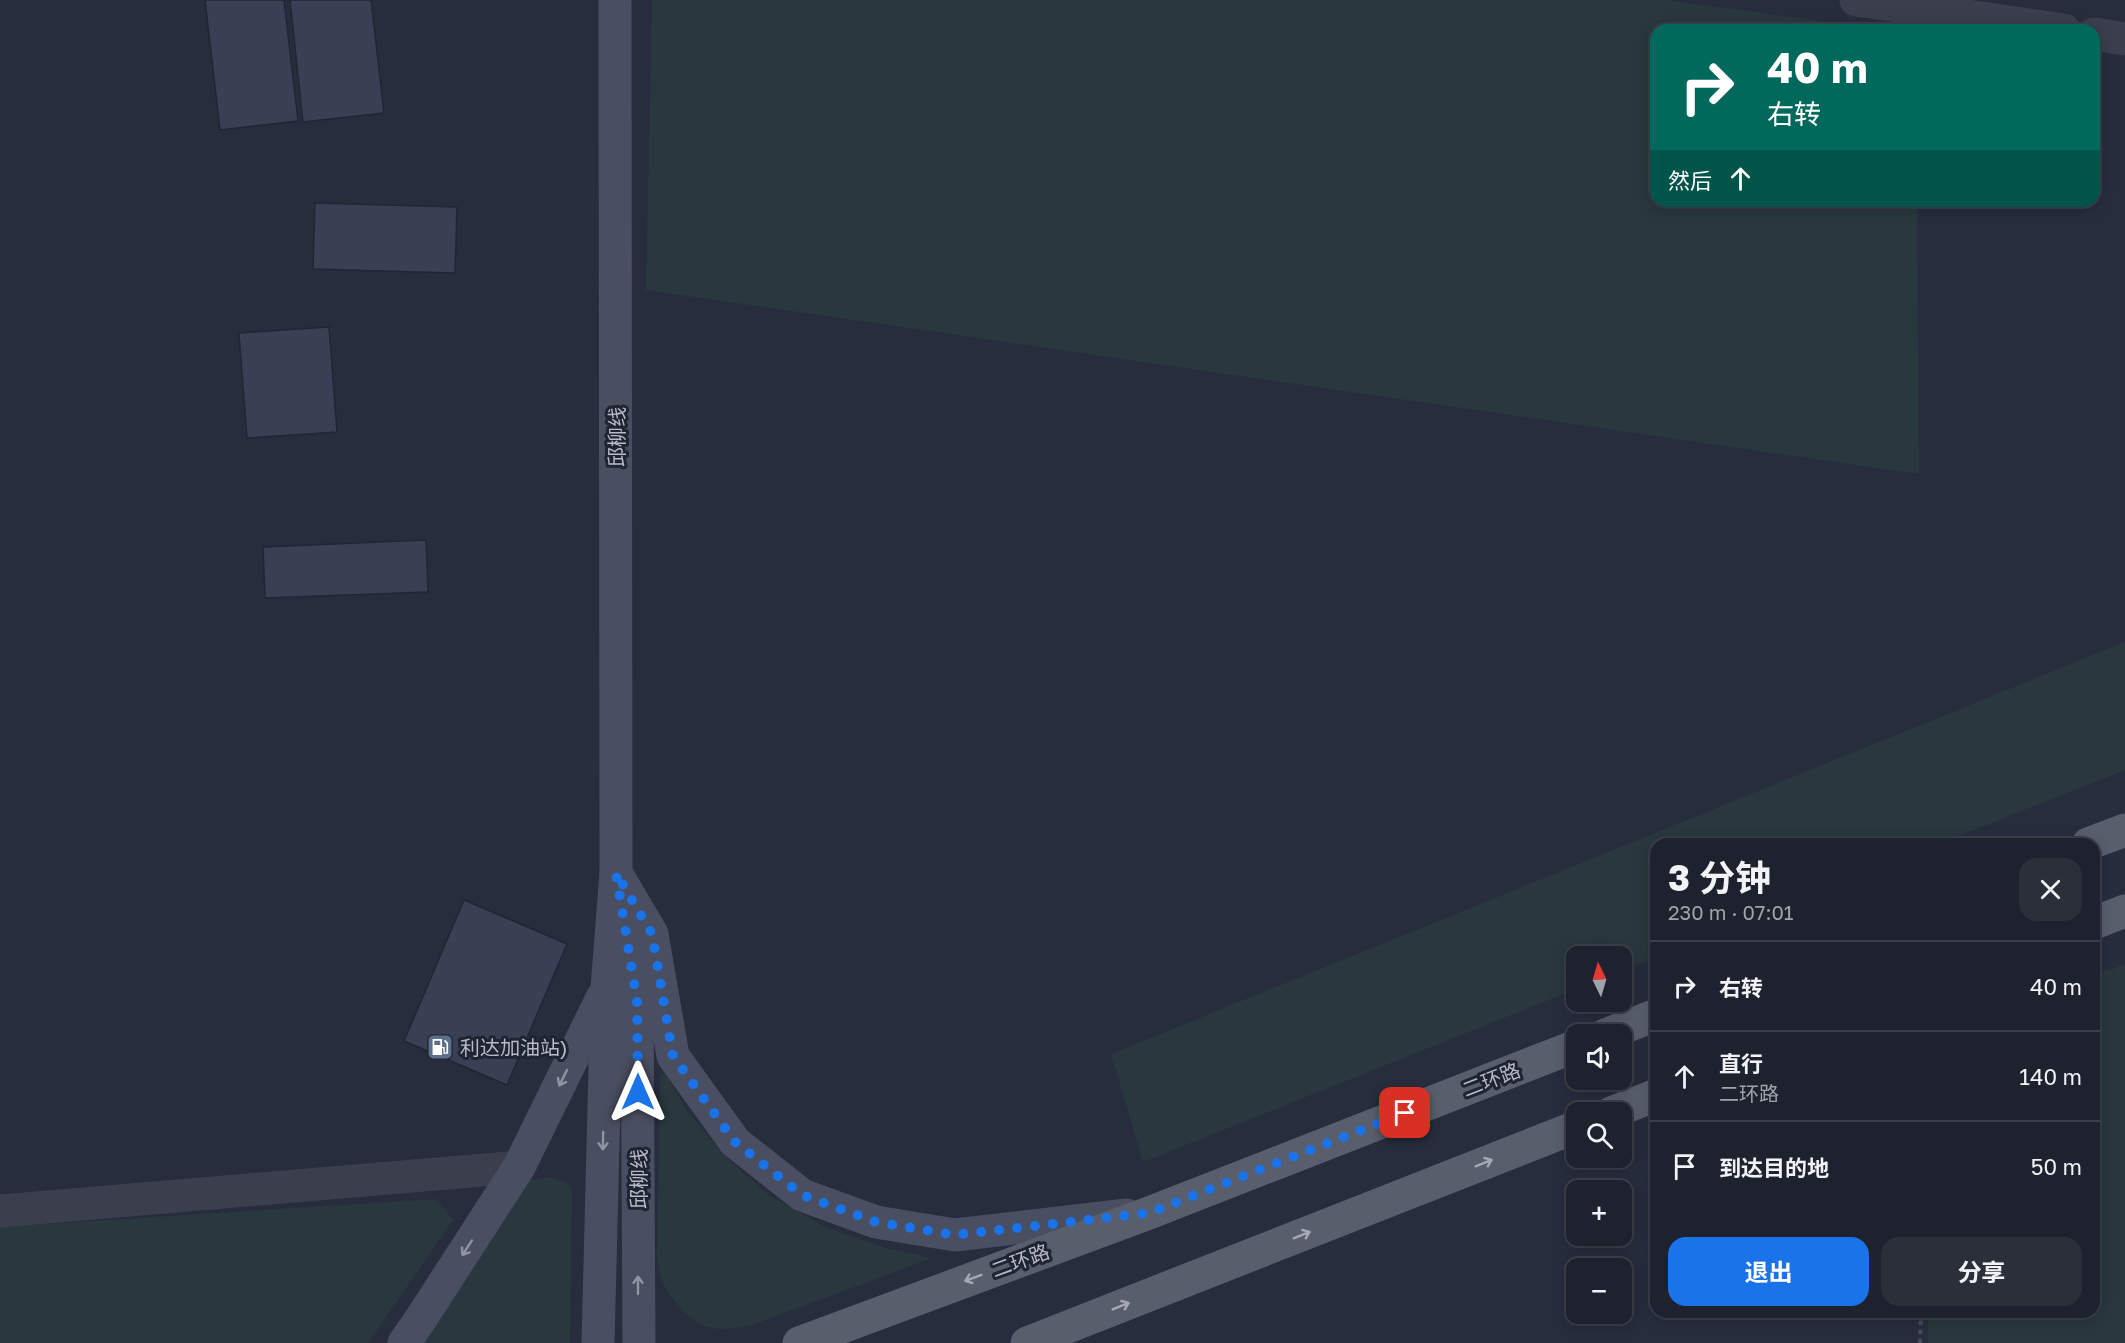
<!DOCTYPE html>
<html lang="zh">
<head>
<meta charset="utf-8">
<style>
  body { margin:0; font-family:"Golos Text","Noto Sans SC",sans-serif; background:#2a2f3a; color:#f1f3f6; height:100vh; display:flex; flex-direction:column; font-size:22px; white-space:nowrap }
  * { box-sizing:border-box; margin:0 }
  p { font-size:20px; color:#a0a4aa }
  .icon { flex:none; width:33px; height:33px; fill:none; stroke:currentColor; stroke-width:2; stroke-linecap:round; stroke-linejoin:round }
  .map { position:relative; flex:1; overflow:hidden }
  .drawer { position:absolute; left:1650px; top:838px; width:450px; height:480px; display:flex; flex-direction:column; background:#1d222e; border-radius:18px; box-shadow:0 3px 15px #0003,0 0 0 2px #3b3f4a }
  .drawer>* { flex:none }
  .top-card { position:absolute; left:1650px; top:24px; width:450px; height:183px; border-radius:18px; box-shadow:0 3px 15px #0003,0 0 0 2px #3b3f4a; background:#00695c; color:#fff; overflow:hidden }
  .needle { width:39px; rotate:355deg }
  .controls { position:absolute; left:1566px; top:946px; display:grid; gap:12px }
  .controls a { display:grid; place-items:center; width:66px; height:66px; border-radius:12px; background:#1d222e; box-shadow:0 3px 15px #0003,0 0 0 2px #3b3f4a; font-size:30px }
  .pin { position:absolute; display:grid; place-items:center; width:51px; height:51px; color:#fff; margin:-26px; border-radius:12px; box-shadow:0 3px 9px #0006 }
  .me { position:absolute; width:66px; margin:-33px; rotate:0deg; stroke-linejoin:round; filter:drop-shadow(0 0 4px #0008) }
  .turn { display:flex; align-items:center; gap:21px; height:126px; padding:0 18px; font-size:27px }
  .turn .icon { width:78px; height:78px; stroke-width:2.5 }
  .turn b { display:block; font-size:42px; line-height:51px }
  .then { display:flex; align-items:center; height:57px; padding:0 18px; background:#0003; gap:12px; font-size:22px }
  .round { display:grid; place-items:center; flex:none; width:63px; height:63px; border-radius:18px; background:#2a2f3a }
  .summary { display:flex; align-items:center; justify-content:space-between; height:102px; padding:0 18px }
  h1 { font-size:36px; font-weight:700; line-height:45px }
  .primary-button { display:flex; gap:12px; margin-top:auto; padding:12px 18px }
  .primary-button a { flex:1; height:69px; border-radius:18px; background:#1a73e8; color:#fff; font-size:24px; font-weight:700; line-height:69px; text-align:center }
  .primary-button a+a { background:#2a2f3a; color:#f1f3f6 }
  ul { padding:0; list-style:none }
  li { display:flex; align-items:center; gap:18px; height:90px; padding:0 18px; border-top:2px solid #3b3f4a }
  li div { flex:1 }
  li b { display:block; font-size:22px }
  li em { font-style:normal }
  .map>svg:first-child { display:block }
  .green { fill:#29383e }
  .building { fill:#394053; stroke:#212634; stroke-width:1.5 }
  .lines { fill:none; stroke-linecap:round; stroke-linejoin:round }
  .path { stroke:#425156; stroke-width:4; stroke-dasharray:4.5 4.5; stroke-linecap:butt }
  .street { stroke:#3b3f4d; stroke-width:33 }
  .secondary { stroke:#494e60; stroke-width:33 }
  .primary { stroke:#595e6d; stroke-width:33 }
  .oneway { stroke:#9095a4 }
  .oneway2 { stroke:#a4a8b6 }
  .route { stroke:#1a73e8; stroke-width:10; stroke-dasharray:0 18 }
  .labels { text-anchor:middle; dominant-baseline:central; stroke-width:6; stroke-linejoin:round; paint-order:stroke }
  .street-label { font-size:20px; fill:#b7bbc8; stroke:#1f2432 }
  .poi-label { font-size:20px; fill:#b7bbc8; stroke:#1f2432; text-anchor:start }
</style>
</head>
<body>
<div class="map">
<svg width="2125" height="1343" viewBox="0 0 2125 1343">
  <rect width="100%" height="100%" fill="#272d3d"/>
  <g class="green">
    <polygon points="652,0 1666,0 1887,30 1656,30 1656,201 1917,201 1919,474 646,290"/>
    <polygon points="2125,642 2125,770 1938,844 1656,844 1656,957 1622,971 1622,957 1576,957 1576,989 1143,1162 1111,1054"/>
    <polygon points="2125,964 2125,1343 1928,1343 1928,1313 2094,1312 2094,976"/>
    <path d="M666 1073 685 1108 726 1157 770 1196 824 1226 885 1248 932 1258 749 1326C735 1328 721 1331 707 1327 692 1324 672 1299 664 1285 660 1277 659 1267 657 1258L660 1076Z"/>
    <polygon points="548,1177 568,1183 572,1193 570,1343 417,1343 527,1181"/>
    <polygon points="437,1199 453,1220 368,1343 0,1343 0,1227"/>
  </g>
  <g class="building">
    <polygon points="205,0 284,0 298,121 220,130"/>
    <polygon points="290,0 371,0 384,113 303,122"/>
    <polygon points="315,203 457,207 455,273 313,269"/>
    <polygon points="329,327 337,432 247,438 239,333"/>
    <polygon points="426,540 428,592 265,598 263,547"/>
    <polygon points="464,900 567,944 507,1085 404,1041"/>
  </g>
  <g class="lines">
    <polyline class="path" points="1920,1343 1921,1312"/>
    <g class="street">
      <polyline points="1856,0 2064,30"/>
      <polyline points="2094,34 2125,39"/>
      <polyline points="0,1211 519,1167"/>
    </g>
    <g class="secondary">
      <polyline points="616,873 652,934 673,1056 735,1142 802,1195 876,1222 955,1235 1127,1215"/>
      <polyline points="624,922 637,1001 639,1343"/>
      <polyline points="404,1343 420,1320 519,1167 602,998"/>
      <polyline points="598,1343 607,988 616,873 615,0"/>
    </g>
    <g class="primary">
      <polyline points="2088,844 2125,830"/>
      <polyline points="2094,923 2125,911"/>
      <polyline points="1605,1035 1656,1015"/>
      <polyline points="1611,1113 1656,1095"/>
      <polyline points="799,1343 1149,1213 1576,1046"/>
      <polyline points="1027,1343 1576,1127"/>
    </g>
  </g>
  <defs><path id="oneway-shaft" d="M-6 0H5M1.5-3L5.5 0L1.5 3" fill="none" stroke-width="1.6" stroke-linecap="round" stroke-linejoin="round" transform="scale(1.5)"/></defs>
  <g class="oneway">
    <use href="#oneway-shaft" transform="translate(563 1078) rotate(116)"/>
    <use href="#oneway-shaft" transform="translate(603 1141) rotate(91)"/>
    <use href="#oneway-shaft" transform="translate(467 1248) rotate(123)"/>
    <use href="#oneway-shaft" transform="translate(638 1285) rotate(-90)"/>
  </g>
  <g class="oneway2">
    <use href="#oneway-shaft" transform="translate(1484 1163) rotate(-22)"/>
    <use href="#oneway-shaft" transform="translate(1302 1235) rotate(-22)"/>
    <use href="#oneway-shaft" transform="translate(973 1278) rotate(160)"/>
    <use href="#oneway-shaft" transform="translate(1121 1306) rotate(-22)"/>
  </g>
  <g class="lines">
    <polyline class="route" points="638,1092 637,1001 616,873 652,934 673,1056 735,1142 802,1195 876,1222 955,1235 1149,1213 1405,1113"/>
  </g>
  <defs>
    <g id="fuel-square" transform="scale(1.35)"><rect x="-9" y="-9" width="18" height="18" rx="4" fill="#5c6f8a" stroke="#1f2432"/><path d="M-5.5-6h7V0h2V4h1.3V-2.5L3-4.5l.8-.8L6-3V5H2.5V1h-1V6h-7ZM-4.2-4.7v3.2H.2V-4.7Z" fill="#fff"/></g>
  </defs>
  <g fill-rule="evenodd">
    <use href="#fuel-square" x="440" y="1047"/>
  </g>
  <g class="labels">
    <g class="street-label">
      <text transform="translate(616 437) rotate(-90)">邱柳线</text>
      <text transform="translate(1491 1079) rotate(-21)">二环路</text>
      <text transform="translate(638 1179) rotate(-90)">邱柳线</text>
      <text transform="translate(1020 1260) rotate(-20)">二环路</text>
    </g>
    <g class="poi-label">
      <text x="460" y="1047">利达加油站)</text>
    </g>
  </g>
</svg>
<div class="controls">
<a><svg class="needle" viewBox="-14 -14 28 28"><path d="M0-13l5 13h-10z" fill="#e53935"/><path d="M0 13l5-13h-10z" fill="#a0a4aa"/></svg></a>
<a><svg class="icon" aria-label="sound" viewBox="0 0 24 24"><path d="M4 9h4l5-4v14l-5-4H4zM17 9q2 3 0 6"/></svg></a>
<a><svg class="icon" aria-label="search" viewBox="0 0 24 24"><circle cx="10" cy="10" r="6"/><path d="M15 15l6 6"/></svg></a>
<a>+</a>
<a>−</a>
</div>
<div class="pin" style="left:1405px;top:1113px;background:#d93025"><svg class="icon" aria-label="arrive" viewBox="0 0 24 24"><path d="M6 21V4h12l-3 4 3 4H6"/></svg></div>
<svg class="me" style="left:638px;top:1092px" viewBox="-20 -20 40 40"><path d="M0-17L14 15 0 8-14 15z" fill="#1a73e8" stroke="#fff" stroke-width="4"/></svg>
<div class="top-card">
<div class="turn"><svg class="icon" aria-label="right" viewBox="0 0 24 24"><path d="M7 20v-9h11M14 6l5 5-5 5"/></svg><div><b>40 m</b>右转</div></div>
<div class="then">然后<svg class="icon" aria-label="ahead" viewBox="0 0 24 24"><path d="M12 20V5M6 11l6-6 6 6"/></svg></div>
</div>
<section class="drawer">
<div class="summary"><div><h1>3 分钟</h1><p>230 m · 07:01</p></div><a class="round"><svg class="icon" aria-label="close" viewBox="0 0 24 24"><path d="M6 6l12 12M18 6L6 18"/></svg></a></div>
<ul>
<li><svg class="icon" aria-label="right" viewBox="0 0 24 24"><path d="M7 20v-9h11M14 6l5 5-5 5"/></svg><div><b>右转</b></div><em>40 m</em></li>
<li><svg class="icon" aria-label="ahead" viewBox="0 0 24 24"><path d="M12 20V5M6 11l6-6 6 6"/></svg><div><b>直行</b><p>二环路</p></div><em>140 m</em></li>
<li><svg class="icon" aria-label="arrive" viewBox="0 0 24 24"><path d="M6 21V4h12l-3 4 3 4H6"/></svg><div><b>到达目的地</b></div><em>50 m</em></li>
</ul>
<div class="primary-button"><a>退出</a><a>分享</a></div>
</section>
</div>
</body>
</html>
